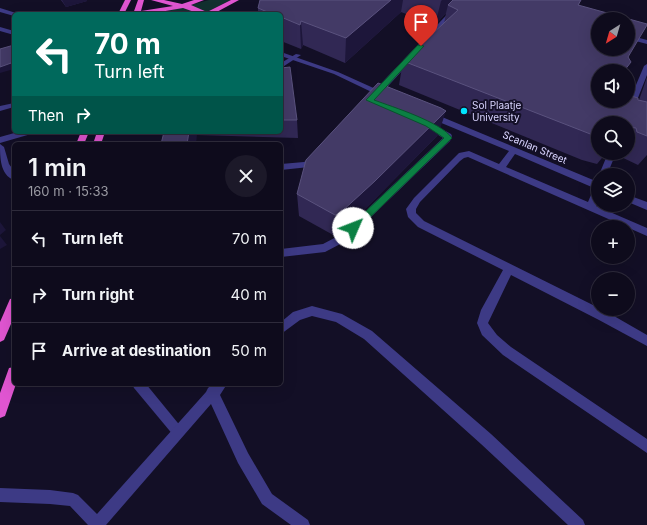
<!DOCTYPE html>
<html lang="en">
<head>
<meta charset="utf-8">
<style>
  body { margin:0; font-family:Inter,sans-serif; background:#1c1929; color:#f1f3f6; height:100vh; display:flex; flex-direction:column; font-size:15px; white-space:nowrap }
  * { box-sizing:border-box; margin:0 }
  p { font-size:13px; color:#9b9ba3 }
  .icon { flex:none; width:22px; height:22px; fill:none; stroke:currentColor; stroke-width:2; stroke-linecap:round; stroke-linejoin:round }
  .map { position:relative; flex:1; overflow:hidden }
  .panel { position:absolute; left:12px; top:142px; width:271px; height:244px; display:flex; flex-direction:column; background:#0e0b1c; border-radius:6px; box-shadow:0 4px 16px #0002,0 0 0 1px #2e2b3b }
  .panel>* { flex:none }
  .guide { position:absolute; left:12px; top:12px; width:271px; height:122px; border-radius:6px; box-shadow:0 4px 16px #0002,0 0 0 1px #2e2b3b; background:#00695c; color:#fff; overflow:hidden }
  .needle { width:26px; rotate:217deg }
  .buttons { position:absolute; left:591px; top:12px; display:grid; gap:8px }
  .buttons a { display:grid; place-items:center; width:44px; height:44px; border-radius:50%; background:#0e0b1c; box-shadow:0 4px 16px #0002,0 0 0 1px #2e2b3b; font-size:20px }
  .pin { position:absolute; display:grid; place-items:center; width:34px; height:34px; color:#fff; margin:-41px -17px; border-radius:50% 50% 50% 0; rotate:-45deg; box-shadow:0 0 4px #0007 }
  .pin .icon { rotate:45deg }
  .me { position:absolute; width:44px; margin:-22px; rotate:46deg; stroke-linejoin:round; filter:drop-shadow(0 0 3px #0008) }
  .turn { display:flex; align-items:center; gap:14px; height:84px; padding:0 16px; font-size:18px }
  .turn .icon { width:52px; height:52px; stroke-width:2.5 }
  .turn b { display:block; font-size:28px; line-height:34px }
  .then { display:flex; align-items:center; height:38px; padding:0 16px; background:#0003; gap:8px; font-size:15px }
  .round { display:grid; place-items:center; flex:none; width:42px; height:42px; border-radius:21px; background:#1c1929 }
  .headline { display:flex; align-items:center; justify-content:space-between; height:68px; padding:0 16px }
  h1 { font-size:24px; font-weight:600; line-height:30px }
  ul { padding:0; list-style:none }
  li { display:flex; align-items:center; gap:12px; height:56px; padding:0 16px; border-top:1px solid #2e2b3b }
  li div { flex:1 }
  li b { display:block; font-size:15px }
  li em { font-style:normal }
  .map>svg:first-child { display:block }
  .green { fill:#12302f }
  .lines { fill:none; stroke-linecap:round; stroke-linejoin:round }
  .service { fill:#3d3a85; fill-rule:evenodd }
  .minor { fill:#3d3a85; fill-rule:evenodd }
  .tertiary { fill:#3d3a85; fill-rule:evenodd }
  .trunk { fill:#e055d1; fill-rule:evenodd }
  .wall { fill:#312854 }
  .shaded-wall { fill:#1d163a }
  .building { fill:#433a66; stroke:#5a527e; fill-rule:evenodd }
  .route { fill:#0b8043; stroke:#07532c }
  .poi-dot { fill:#00e5ff; stroke:#130f26; stroke-width:1.5 }
  .labels { text-anchor:middle; dominant-baseline:central; stroke-width:4; stroke-linejoin:round; paint-order:stroke }
  .far-poi-label { font-size:10px; fill:#d9d4ff; stroke:#130f26; text-anchor:start }
  .far-street-label { font-size:10px; fill:#d9d4ff; stroke:#130f26 }
</style>
</head>
<body>
<div class="map">
<svg width="647" height="525" viewBox="0 0 647 525">
  <rect width="100%" height="100%" fill="#130f26"/>
  <polygon class="green" points="209,0 231,0 203,14 157,14"/>
  <g class="lines">
    <g class="service">
      <polygon points="461,0 467,0 378,97 372,97 372,93"/>
      <polygon points="0,27 14,31 14,35 0,31"/>
      <polygon points="628,35 647,40 647,44 628,39"/>
      <polygon points="296,54 301,55 281,68 281,63"/>
      <polygon points="647,64 647,75 628,123 620,123 644,66"/>
      <polygon points="14,103 14,107 0,111 0,106"/>
      <polygon points="429,122 451,134 452,136 450,141 346,241 325,252 281,257 281,249 323,244 340,235 443,138 426,127 426,123"/>
      <polygon points="18,132 32,132 31,134 0,143 0,137"/>
      <path d="M0 144 4 147 9 164 14 171V180C0 175 0 157 0 144Z"/>
      <polygon points="608,153 616,153 607,175 599,175"/>
      <polygon points="316,155 320,158 309,167 281,170 281,164 304,162"/>
      <polygon points="132,384 146,384 182,428 184,432 182,436 178,438 174,436 134,388"/>
    </g>
    <g class="minor">
      <polygon points="281,52 338,72 389,95 388,97 382,97 334,74 281,56"/>
      <path d="M430 112 598 182V201L596 206 647 228V236L468 157 464 158 460 161 420 202 416 209V213L424 221 607 312 647 335V346L599 320 511 275 488 323 497 335 511 347 647 439V453L503 355 482 335 477 323 481 310 503 270 418 227 408 217 406 209 414 198 459 153 469 151 499 164 509 151 427 117 426 115ZM515 154 594 188 588 202 506 167Z"/>
      <polygon points="628,195 647,202 647,210 628,202"/>
      <polygon points="312,306 342,314 372,331 491,434 583,520 585,525 568,525 481,444 364,339 336,322 312,316 300,320 281,334 281,322 293,312"/>
      <polygon points="213,384 227,384 220,395 248,453 272,494 308,520 310,525 291,525 262,504 238,463 211,404 106,525 88,525 70,506 50,504 0,502 0,488 50,490 73,493 78,495 97,514 206,392 208,388"/>
    </g>
    <polygon class="tertiary" points="0,8 16,13 17,14 14,14 14,16 0,12"/>
    <g class="trunk">
      <polygon points="125,0 131,0 124,14 118,14"/>
      <polygon points="138,0 144,0 141,11 173,6 151,0 164,0 182,4 194,0 204,0 191,5 207,12 231,0 239,0 213,14 200,14 183,8 148,14 133,14"/>
      <polygon points="81,132 89,132 84,144 76,144"/>
      <polygon points="97,132 105,132 101,144 93,144"/>
      <polygon points="14,298 14,317 4,340 0,342 0,322 10,299"/>
      <polygon points="14,367 14,384 16,384 5,416 0,418 0,393 9,368"/>
    </g>
  </g>
  <g class="wall">
    <polygon points="61,0 87,0 87,1 66,7"/>
    <polygon points="260,0 581,0 579,5 598,101 639,100 647,77 647,155 638,165 617,155 616,153 628,153 628,123 598,123 598,153 606,153 597,164 582,160 399,85 403,61 444,24 446,13 435,25 401,12 345,63 303,45 301,49 281,41 281,14 258,14 258,8"/>
    <polygon points="281,68 297,120 298,138 197,135 164,132 281,132"/>
    <polygon points="438,135 371,203 339,234 335,236 299,216 297,194"/>
    <polygon points="281,205 281,207 283,233 281,233"/>
  </g>
  <g class="shaded-wall">
    <polygon points="62,0 87,0 87,1 66,7"/>
    <polygon points="391,0 403,0 401,12 345,63 346,38"/>
    <polygon points="442,0 459,0 448,5 446,13 435,25 441,1"/>
    <polygon points="301,21 303,45 301,49 300,25"/>
    <polygon points="14,62 14,69 0,73 0,67"/>
    <polygon points="446,111 438,135 371,203 339,234 335,236 335,215"/>
    <polygon points="189,132 196,132 197,135 196,144 187,144"/>
    <polygon points="281,205 281,207 283,233 281,219"/>
    <polygon points="0,222 6,230 0,235"/>
    <polygon points="0,236 7,245 0,249"/>
  </g>
  <g class="building">
    <polygon points="260,0 391,0 346,38 301,21 300,25 281,17 281,14 272,14 258,8"/>
    <path d="M453 0H581L578 5 647 24V25L628 57 631 62 624 71H598V101H628V95L638 98V100L647 102V136L637 132 636 128 628 127V123H598V137L403 61 458 10 448 5ZM598 19H628V49H598Z"/>
    <polygon points="14,45 14,62 0,67 0,49"/>
    <polygon points="290,67 297,120 281,120 281,68"/>
    <polygon points="378,83 441,108 446,111 375,181 340,213 335,215 297,194 306,160"/>
    <polygon points="164,132 189,132 187,144 161,144"/>
  </g>
  <path class="route" d="M418 45 424 46 374 100C393 107 441 122 452 138L356 231H350L349 228 350 226 444 138 426 126 366 100Z"/>
  <circle class="poi-dot" cx="464" cy="111" r="4"/>
  <g class="labels">
    <g class="far-poi-label">
      <text x="472" y="105">Sol Plaatje<tspan x="472" dy="12">University</tspan></text>
    </g>
    <g class="far-street-label">
      <text transform="translate(535 147) rotate(23)">Scanlan Street</text>
    </g>
  </g>
</svg>
<div class="buttons">
<a><svg class="needle" viewBox="-14 -14 28 28"><path d="M0-13l5 13h-10z" fill="#e53935"/><path d="M0 13l5-13h-10z" fill="#9b9ba3"/></svg></a>
<a><svg class="icon" aria-label="sound" viewBox="0 0 24 24"><path d="M4 9h4l5-4v14l-5-4H4zM17 9q2 3 0 6"/></svg></a>
<a><svg class="icon" aria-label="search" viewBox="0 0 24 24"><circle cx="10" cy="10" r="6"/><path d="M15 15l6 6"/></svg></a>
<a><svg class="icon" aria-label="layers" viewBox="0 0 24 24"><path d="M12 4l9 5-9 5-9-5zM3 14l9 5 9-5"/></svg></a>
<a>+</a>
<a>−</a>
</div>
<div class="pin" style="left:421px;top:46px;background:#d93025"><svg class="icon" aria-label="arrive" viewBox="0 0 24 24"><path d="M6 21V4h12l-3 4 3 4H6"/></svg></div>
<svg class="me" style="left:353px;top:228px" viewBox="-20 -20 40 40"><circle r="19" fill="#fff"/><path d="M0-13L10 11 0 6-10 11z" fill="#0b8043"/></svg>
<div class="guide">
<div class="turn"><svg class="icon" aria-label="left" viewBox="0 0 24 24"><path d="M17 20v-9H6M10 6l-5 5 5 5"/></svg><div><b>70 m</b>Turn left</div></div>
<div class="then">Then<svg class="icon" aria-label="right" viewBox="0 0 24 24"><path d="M7 20v-9h11M14 6l5 5-5 5"/></svg></div>
</div>
<section class="panel">
<div class="headline"><div><h1>1 min</h1><p>160 m · 15:33</p></div><a class="round"><svg class="icon" aria-label="close" viewBox="0 0 24 24"><path d="M6 6l12 12M18 6L6 18"/></svg></a></div>
<ul>
<li><svg class="icon" aria-label="left" viewBox="0 0 24 24"><path d="M17 20v-9H6M10 6l-5 5 5 5"/></svg><div><b>Turn left</b></div><em>70 m</em></li>
<li><svg class="icon" aria-label="right" viewBox="0 0 24 24"><path d="M7 20v-9h11M14 6l5 5-5 5"/></svg><div><b>Turn right</b></div><em>40 m</em></li>
<li><svg class="icon" aria-label="arrive" viewBox="0 0 24 24"><path d="M6 21V4h12l-3 4 3 4H6"/></svg><div><b>Arrive at destination</b></div><em>50 m</em></li>
</ul>
</section>
</div>
</body>
</html>
